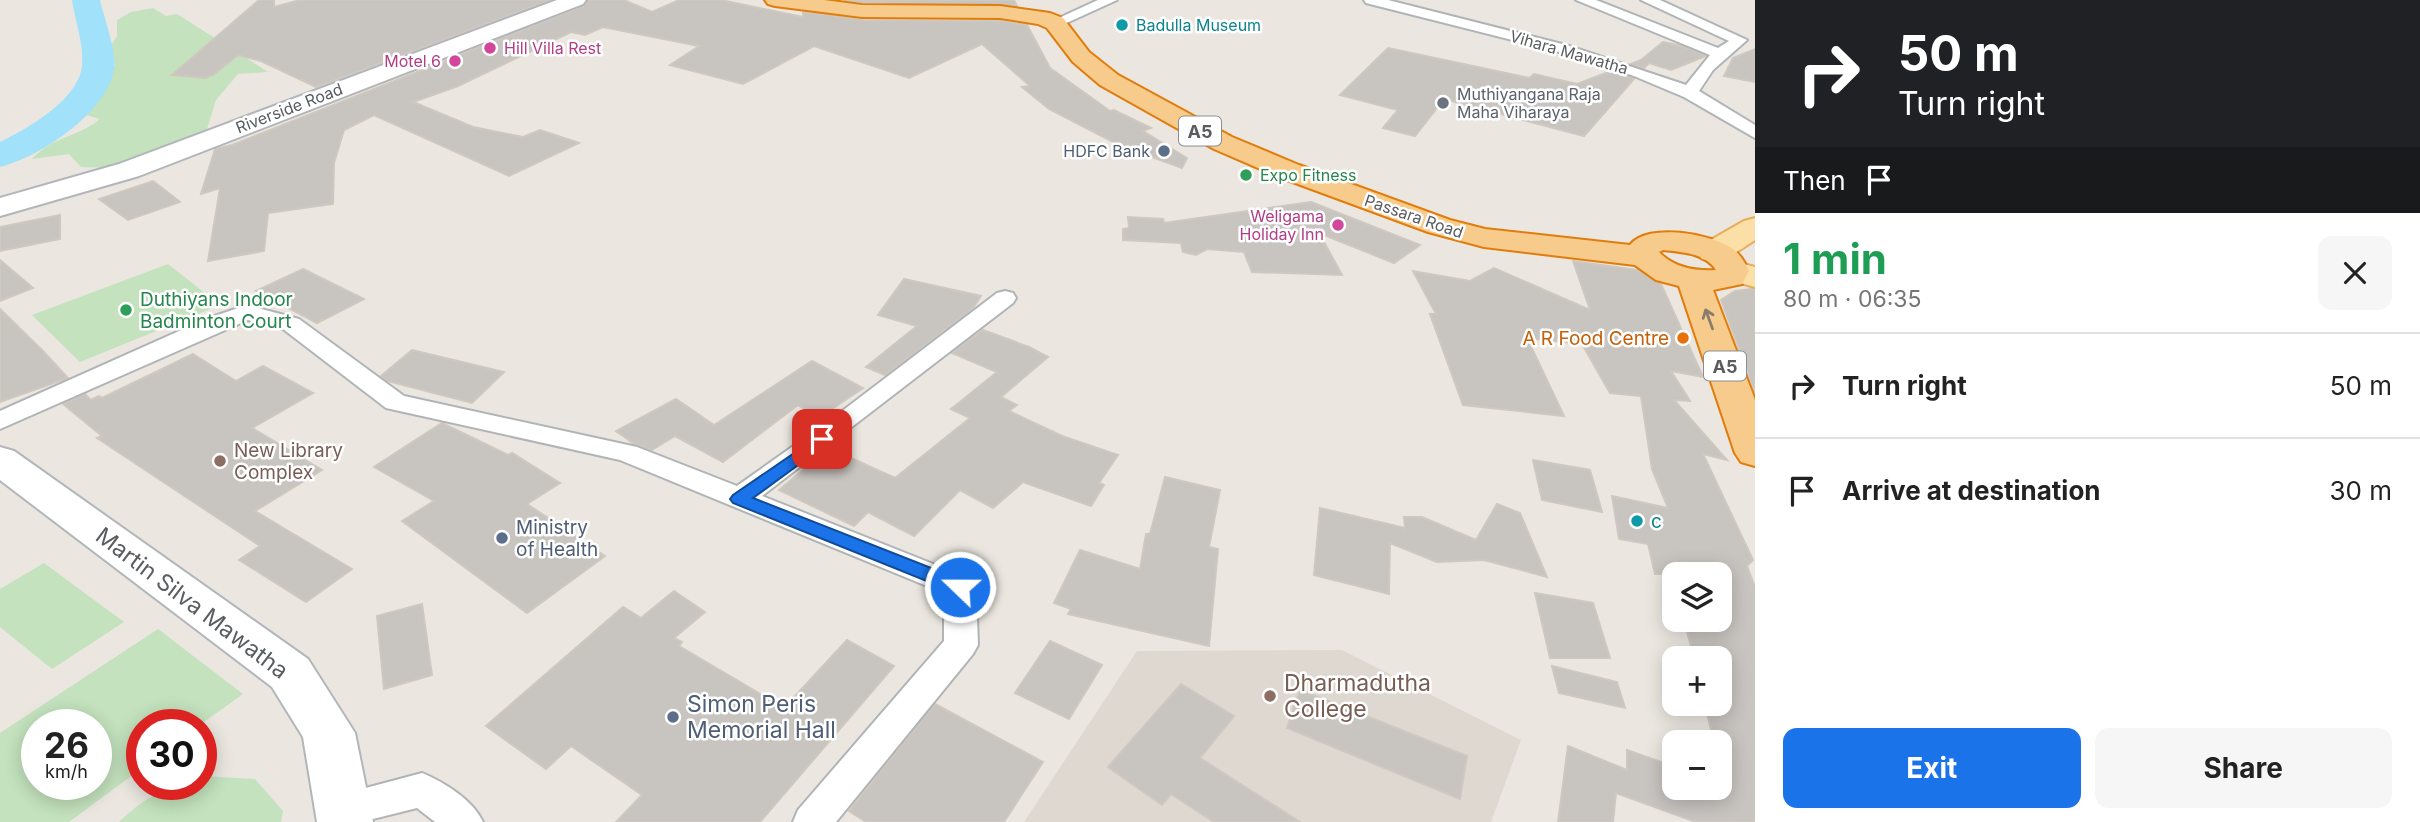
<!DOCTYPE html>
<html lang="en">
<head>
<meta charset="utf-8">
<style>
  body { margin:0; font-family:Inter,sans-serif; background:#f6f6f6; color:#222; height:100vh; display:flex; flex-direction:column; font-size:26px; white-space:nowrap }
  * { box-sizing:border-box; margin:0 }
  p { font-size:23px; color:#767676 }
  .icon { flex:none; width:38px; height:38px; fill:none; stroke:currentColor; stroke-width:2; stroke-linecap:round; stroke-linejoin:round }
  .map { position:relative; flex:1; overflow:hidden }
  .drawer { display:flex; flex-direction:column; background:#fff; width:665px }
  .drawer>* { flex:none }
  .guide { background:#202124; color:#fff; overflow:hidden }
  .buttons { position:absolute; left:1662px; top:562px; display:grid; gap:14px }
  .buttons a { display:grid; place-items:center; width:70px; height:70px; border-radius:14px; background:#fff; box-shadow:0 4px 18px #0003; font-size:35px }
  .speed { position:absolute; left:21px; top:709px; display:flex; gap:14px; font-size:35px; font-weight:700; text-align:center }
  .speed>* { display:grid; place-content:center; width:91px; height:91px; border-radius:50%; background:#fff; box-shadow:0 4px 18px #0003; line-height:1 }
  .speed small { font-size:18px; font-weight:400 }
  .speed .limit { border:10px solid #d22; background:#fff; color:#111 }
  .pin { position:absolute; display:grid; place-items:center; width:60px; height:60px; color:#fff; margin:-30px; border-radius:14px; box-shadow:0 4px 10px #0006 }
  .me { position:absolute; width:77px; margin:-38px; rotate:292deg; stroke-linejoin:round; filter:drop-shadow(0 0 5px #0008) }
  .turn { display:flex; align-items:center; gap:24px; height:147px; padding:0 28px; font-size:32px }
  .turn .icon { width:91px; height:91px; stroke-width:2.5 }
  .turn b { display:block; font-size:49px; line-height:60px }
  .then { display:flex; align-items:center; height:66px; padding:0 28px; background:#0003; gap:14px; font-size:26px }
  .round { display:grid; place-items:center; flex:none; width:74px; height:74px; border-radius:14px; background:#f6f6f6 }
  .summary { display:flex; align-items:center; justify-content:space-between; height:119px; padding:0 28px }
  h1 { font-size:42px; font-weight:700; line-height:52px; color:#1e9e55 }
  .action { display:flex; gap:14px; margin-top:auto; padding:14px 28px }
  .action a { flex:1; height:80px; border-radius:14px; background:#1a73e8; color:#fff; font-size:28px; font-weight:700; line-height:80px; text-align:center }
  .action a+a { background:#f6f6f6; color:#222 }
  ul { padding:0; list-style:none }
  li { display:flex; align-items:center; gap:21px; height:105px; padding:0 28px; border-top:2px solid #e0e0e0 }
  li div { flex:1 }
  li b { display:block; font-size:26px }
  li em { font-style:normal }
  main { display:flex; flex:1; min-height:0 }
  .map>svg:first-child { display:block }
  .education { fill:#ded8d1 }
  .green { fill:#c3e2bd; fill-rule:evenodd }
  .lines { fill:none; stroke-linecap:round; stroke-linejoin:round }
  .river { fill:#a1e1fa; fill-rule:evenodd }
  .building { fill:#c8c4c0; stroke:#cfc8bf; stroke-width:2 }
  .street-casing { stroke:#b1b4b7; stroke-width:4 }
  .secondary-casing { stroke:#b2b6ba; stroke-width:4 }
  .primary-casing { stroke:#e9ac5b; stroke-width:4 }
  .highway-casing { stroke:#e07d0c; stroke-width:4 }
  .street { fill:#fff; fill-rule:evenodd }
  .secondary { fill:#fff; fill-rule:evenodd }
  .primary { fill:#fae0a6; fill-rule:evenodd }
  .highway { fill:#f7cb8b; fill-rule:evenodd }
  .oneway { stroke:#887e6d }
  .route { fill:#1a73e8; stroke:#114b97; stroke-width:2 }
  .culture-dot { fill:#0f9aa8; stroke:#fff; stroke-width:2.5 }
  .hotel-dot { fill:#d1479c; stroke:#fff; stroke-width:2.5 }
  .worship-dot { fill:#6b7280; stroke:#fff; stroke-width:2.5 }
  .service-dot { fill:#5c6f8a; stroke:#fff; stroke-width:2.5 }
  .leisure-dot { fill:#2e9e5b; stroke:#fff; stroke-width:2.5 }
  .food-dot { fill:#e8710a; stroke:#fff; stroke-width:2.5 }
  .education-dot { fill:#8d6e63; stroke:#fff; stroke-width:2.5 }
  .labels { text-anchor:middle; dominant-baseline:central; stroke-width:5; stroke-linejoin:round; paint-order:stroke }
  .far-culture-label { font-size:16px; fill:#0d838f; stroke:#fff; text-anchor:start }
  .far-hotel-label { font-size:16px; fill:#b23c85; stroke:#fff; text-anchor:end }
  .far-street-label { font-size:16px; fill:#595d60; stroke:#fff }
  .far-worship-label { font-size:16px; fill:#5b616d; stroke:#fff; text-anchor:start }
  .far-service-label { font-size:16px; fill:#4e5e75; stroke:#fff; text-anchor:end }
  .far-leisure-label { font-size:16px; fill:#27864d; stroke:#fff; text-anchor:start }
  .shield { fill:#fff; stroke:#8b8e90; stroke-width:2 }
  .shield-label { font-size:18px; font-weight:bold; fill:#595d60 }
  .leisure-label { font-size:19px; fill:#27864d; stroke:#fff; text-anchor:start }
  .food-label { font-size:19px; fill:#c56008; stroke:#fff; text-anchor:end }
  .education-label { font-size:19px; fill:#785e54; stroke:#fff; text-anchor:start }
  .culture-label { font-size:19px; fill:#0d838f; stroke:#fff; text-anchor:start }
  .service-label { font-size:19px; fill:#4e5e75; stroke:#fff; text-anchor:start }
  .near-street-label { font-size:23px; fill:#595d60; stroke:#fff }
  .near-education-label { font-size:23px; fill:#785e54; stroke:#fff; text-anchor:start }
  .near-service-label { font-size:23px; fill:#4e5e75; stroke:#fff; text-anchor:start }
</style>
</head>
<body>
<main>
<div class="map">
<svg width="1755" height="822" viewBox="0 0 1755 822">
  <rect width="100%" height="100%" fill="#ebe7e0"/>
  <polygon class="education" points="1342,650 1521,740 1491,822 1024,822 1137,651"/>
  <g class="green">
    <path d="M153 8 166 16 177 14 268 72 238 74 216 100 207 129 117 168 81 167 69 154 32 159C55 135 75 139 100 119L86 115 77 105 96 99 94 92 115 65 109 48 117 36V20L131 12Z"/>
    <polygon points="168,264 220,305 80,362 32,315"/>
    <polygon points="44,563 124,622 52,669 0,627 0,589"/>
    <path d="M158 629 243 694 201 724H142V768L69 822H0V733ZM37 724H96V784H37Z"/>
    <path d="M202 776 255 779 283 811 281 822H119C143 799 167 784 201 784Z"/>
  </g>
  <g class="lines">
    <path class="river" d="M72 0H100C104 18 117 51 114 69 107 113 40 157 0 167V142C27 129 80 99 82 65 84 44 75 21 72 0Z"/>
  </g>
  <g class="building">
    <polygon points="259,0 274,0 274,7 300,0 550,0 316,87 261,61 238,55 213,75 205,78 172,75"/>
    <polygon points="589,0 624,0 652,12 679,0 721,0 803,17 803,12 862,20 1000,21 1027,25 1050,68 1110,111 1114,110 1151,128 1143,131 1187,158 1182,168 1119,145 1049,109 1022,87 1030,86 982,44 909,78 814,46 743,84 670,65 699,46 603,27 585,35 571,32 458,86 413,102 473,127 523,137 540,130 579,143 509,176 374,115 344,130 334,163 333,204 268,213 264,251 208,261 220,188 201,194 215,149 232,145 584,6"/>
    <polygon points="844,0 1014,0 1017,6 862,2"/>
    <polygon points="1663,42 1682,46 1706,56 1671,70 1649,63 1644,68 1631,64 1641,60"/>
    <polygon points="1388,48 1529,78 1534,74 1577,84 1611,71 1634,79 1584,136 1444,99 1415,136 1383,128 1398,110 1340,95"/>
    <polygon points="1755,49 1755,82 1724,76 1733,58"/>
    <polygon points="153,181 180,202 128,220 99,199"/>
    <polygon points="1311,202 1420,245 1394,263 1319,233 1342,275 1252,272 1244,252 1207,249 1196,255 1183,252 1181,243 1123,240 1123,229 1129,228 1128,217 1163,219 1164,223"/>
    <polygon points="60,215 60,239 0,251 0,227"/>
    <polygon points="0,260 33,288 0,301"/>
    <polygon points="1573,261 1637,270 1661,284 1703,377 1671,371 1690,401 1674,400 1727,460 1703,454 1753,560 1747,566 1755,587 1755,822 1696,822 1616,793 1613,822 1558,822 1568,746 1627,770 1627,750 1675,767 1675,788 1725,788 1720,768 1720,742 1714,742 1705,705 1720,709 1720,658 1694,658 1684,620 1720,625 1720,574 1655,574 1648,544 1619,539 1612,496 1668,508 1652,469 1641,396 1610,393 1582,344 1527,338 1564,416 1463,405 1430,314 1436,314 1413,271 1470,281 1494,268 1590,310"/>
    <polygon points="303,269 364,299 317,323 256,291"/>
    <polygon points="904,279 981,296 973,308 885,375 866,367 917,326 878,315"/>
    <polygon points="1751,289 1755,289 1755,393 1721,300 1735,291"/>
    <polygon points="0,309 43,351 68,378 0,402"/>
    <polygon points="983,330 1029,347 1048,357 1001,397 1017,405 1009,411 1062,436 1118,455 1099,483 1104,485 1091,506 1023,482 993,508 960,490 914,536 868,512 854,526 779,490 829,448 895,478 970,418 951,409 997,372 952,353"/>
    <polygon points="412,350 504,372 472,403 388,381 381,376"/>
    <polygon points="193,354 236,381 263,366 313,393 252,428 322,470 255,511 352,569 306,602 239,560 260,546 97,438 102,436 63,404 85,394 91,400 99,396 102,398"/>
    <polygon points="812,361 863,388 820,417 798,405 723,462 675,436 652,450 633,443 616,431 676,399 714,425"/>
    <polygon points="442,423 508,455 512,453 560,483 527,504 605,556 527,613 402,521 434,501 374,467"/>
    <polygon points="1533,460 1590,470 1602,512 1542,500"/>
    <polygon points="1165,477 1220,490 1209,547 1218,549 1209,646 1068,614 1071,609 1054,603 1080,550 1140,569 1146,534 1150,534"/>
    <polygon points="1497,504 1520,513 1547,577 1484,560 1437,562 1390,543 1389,594 1314,575 1320,508 1405,528 1404,517 1422,517 1476,540"/>
    <polygon points="674,591 705,612 674,638 682,642 679,646 784,708 847,640 894,666 760,822 616,822 642,795 571,746 546,769 486,726 623,607 641,618"/>
    <polygon points="1535,593 1593,603 1610,658 1550,658"/>
    <polygon points="422,604 432,675 384,689 377,616"/>
    <polygon points="1050,641 1102,665 1069,719 1015,693"/>
    <polygon points="1552,666 1617,682 1625,708 1559,693"/>
    <polygon points="1181,684 1234,716 1200,758 1300,822 1214,822 1171,794 1162,805 1108,767"/>
    <polygon points="1300,690 1467,756 1460,799 1287,728"/>
    <polygon points="935,704 1043,762 1004,822 866,822 849,811"/>
  </g>
  <g class="lines">
    <g class="street-casing">
      <g id="street">
        <polygon points="1098,0 1117,0 1060,26 1050,26 1048,23"/>
        <polygon points="1364,0 1388,0 1566,45 1686,85 1710,55 1576,0 1596,0 1718,48 1729,41 1641,0 1660,0 1747,40 1713,70 1699,91 1755,125 1755,138 1684,97 1634,76 1556,51 1366,3"/>
        <polygon points="1005,291 1013,293 1016,298 1013,303 762,496 971,579 976,587 978,645 973,654 836,822 793,822 798,810 944,641 944,593 620,460 386,408 283,329 248,320 0,429 0,411 206,319 247,305 299,319 404,396 637,447 737,486 833,418 997,293"/>
        <path d="M422 773C444 782 473 800 483 822H435L417 808 361 822H334L326 809 332 797Z"/>
      </g>
    </g>
    <g class="secondary-casing">
      <g id="secondary">
        <polygon points="557,0 586,0 583,4 139,176 0,216 0,198 119,164"/>
        <polygon points="0,447 14,451 308,659 355,733 373,822 317,822 303,737 272,687 0,480"/>
      </g>
    </g>
    <g class="primary-casing">
      <g id="primary">
        <path d="M1755 218V240C1738 251 1723 264 1702 259L1697 252 1702 245 1744 221Z"/>
        <polygon points="1733,261 1755,267 1755,287 1722,278 1717,271 1722,264"/>
      </g>
    </g>
    <g class="highway-casing">
      <path id="highway" d="M765 0H824L862 5 1000 6 1050 13 1063 18 1089 52 1118 75 1232 137 1299 165 1450 220 1485 229 1630 245C1647 222 1713 234 1733 249 1741 255 1745 263 1749 271L1742 284 1713 290 1755 400V466L1741 462 1735 453 1679 286 1656 280 1635 265 1484 247 1428 232 1279 177 1214 149 1100 85 1073 62 1047 28 1038 24 1000 18 862 17 775 6 768 4ZM1663 250C1682 252 1705 253 1716 270 1695 271 1674 268 1659 252Z"/>
    </g>
    <use href="#street" class="street"/>
    <use href="#secondary" class="secondary"/>
    <use href="#primary" class="primary"/>
    <use href="#highway" class="highway"/>
  </g>
  <defs><path id="oneway-shaft" d="M-6 0H5M1.5-3L5.5 0L1.5 3" fill="none" stroke-width="1.6" stroke-linecap="round" stroke-linejoin="round" transform="scale(1.75)"/></defs>
  <use class="oneway" href="#oneway-shaft" transform="translate(1709 319) rotate(-110)"/>
  <polygon class="route" points="822,434 830,439 828,443 753,498 967,582 970,587 967,592 954,592 733,503 730,499 733,495"/>
  <g class="culture-dot">
    <circle cx="1122" cy="25" r="7"/>
    <circle cx="1637" cy="521" r="7"/>
  </g>
  <g class="hotel-dot">
    <circle cx="490" cy="48" r="7"/>
    <circle cx="455" cy="61" r="7"/>
    <circle cx="1338" cy="225" r="7"/>
  </g>
  <circle class="worship-dot" cx="1443" cy="103" r="7"/>
  <g class="service-dot">
    <circle cx="1164" cy="151" r="7"/>
    <circle cx="502" cy="538" r="7"/>
    <circle cx="673" cy="717" r="7"/>
  </g>
  <g class="leisure-dot">
    <circle cx="1246" cy="175" r="7"/>
    <circle cx="126" cy="310" r="7"/>
  </g>
  <circle class="food-dot" cx="1683" cy="338" r="7"/>
  <g class="education-dot">
    <circle cx="220" cy="461" r="7"/>
    <circle cx="1270" cy="696" r="7"/>
  </g>
  <g class="labels">
    <g class="far-culture-label">
      <text x="1136" y="25">Badulla Museum</text>
    </g>
    <g class="far-hotel-label">
      <text x="504" y="48" text-anchor="start">Hill Villa Rest</text>
      <text x="441" y="61">Motel 6</text>
      <text x="1324" y="216">Weligama<tspan x="1324" dy="18">Holiday Inn</tspan></text>
    </g>
    <g class="far-street-label">
      <text transform="translate(1569 52) rotate(16)">Vihara Mawatha</text>
      <text transform="translate(289 108) rotate(-21)">Riverside Road</text>
      <text transform="translate(1414 216) rotate(19)">Passara Road</text>
    </g>
    <g class="far-worship-label">
      <text x="1457" y="94">Muthiyangana Raja<tspan x="1457" dy="18">Maha Viharaya</tspan></text>
    </g>
    <g class="far-service-label">
      <text x="1150" y="151">HDFC Bank</text>
    </g>
    <g class="far-leisure-label">
      <text x="1260" y="175">Expo Fitness</text>
    </g>
    <g class="shield">
      <rect x="1179" y="116.5" width="42" height="29" rx="5"/>
      <rect x="1704" y="351.5" width="42" height="29" rx="5"/>
    </g>
    <g class="shield-label">
      <text x="1200" y="131">A5</text>
      <text x="1725" y="366">A5</text>
    </g>
    <g class="leisure-label">
      <text x="140" y="299">Duthiyans Indoor<tspan x="140" dy="22">Badminton Court</tspan></text>
    </g>
    <g class="food-label">
      <text x="1669" y="338">A R Food Centre</text>
    </g>
    <g class="education-label">
      <text x="234" y="450">New Library<tspan x="234" dy="22">Complex</tspan></text>
    </g>
    <g class="culture-label">
      <text x="1651" y="521">c</text>
    </g>
    <g class="service-label">
      <text x="516" y="527">Ministry<tspan x="516" dy="22">of Health</tspan></text>
    </g>
    <g class="near-street-label">
      <text transform="translate(192 603) rotate(37)">Martin Silva Mawatha</text>
    </g>
    <g class="near-education-label">
      <text x="1284" y="683">Dharmadutha<tspan x="1284" dy="26">College</tspan></text>
    </g>
    <g class="near-service-label">
      <text x="687" y="704">Simon Peris<tspan x="687" dy="26">Memorial Hall</tspan></text>
    </g>
  </g>
</svg>
<div class="buttons">
<a><svg class="icon" aria-label="layers" viewBox="0 0 24 24"><path d="M12 4l9 5-9 5-9-5zM3 14l9 5 9-5"/></svg></a>
<a>+</a>
<a>−</a>
</div>
<div class="speed"><div>26<small>km/h</small></div><div class="limit">30</div></div>
<div class="pin" style="left:822px;top:439px;background:#d93025"><svg class="icon" aria-label="arrive" viewBox="0 0 24 24"><path d="M6 21V4h12l-3 4 3 4H6"/></svg></div>
<svg class="me" style="left:960px;top:587px" viewBox="-20 -20 40 40"><circle r="17" fill="#1a73e8" stroke="#fff" stroke-width="3"/><path d="M0-11L8 9 0 5-8 9z" fill="#fff"/></svg>
</div>
<section class="drawer">
<div class="guide">
<div class="turn"><svg class="icon" aria-label="right" viewBox="0 0 24 24"><path d="M7 20v-9h11M14 6l5 5-5 5"/></svg><div><b>50 m</b>Turn right</div></div>
<div class="then">Then<svg class="icon" aria-label="arrive" viewBox="0 0 24 24"><path d="M6 21V4h12l-3 4 3 4H6"/></svg></div>
</div>
<div class="summary"><div><h1>1 min</h1><p>80 m · 06:35</p></div><a class="round"><svg class="icon" aria-label="close" viewBox="0 0 24 24"><path d="M6 6l12 12M18 6L6 18"/></svg></a></div>
<ul>
<li><svg class="icon" aria-label="right" viewBox="0 0 24 24"><path d="M7 20v-9h11M14 6l5 5-5 5"/></svg><div><b>Turn right</b></div><em>50 m</em></li>
<li><svg class="icon" aria-label="arrive" viewBox="0 0 24 24"><path d="M6 21V4h12l-3 4 3 4H6"/></svg><div><b>Arrive at destination</b></div><em>30 m</em></li>
</ul>
<div class="action"><a>Exit</a><a>Share</a></div>
</section>
</main>
</body>
</html>
